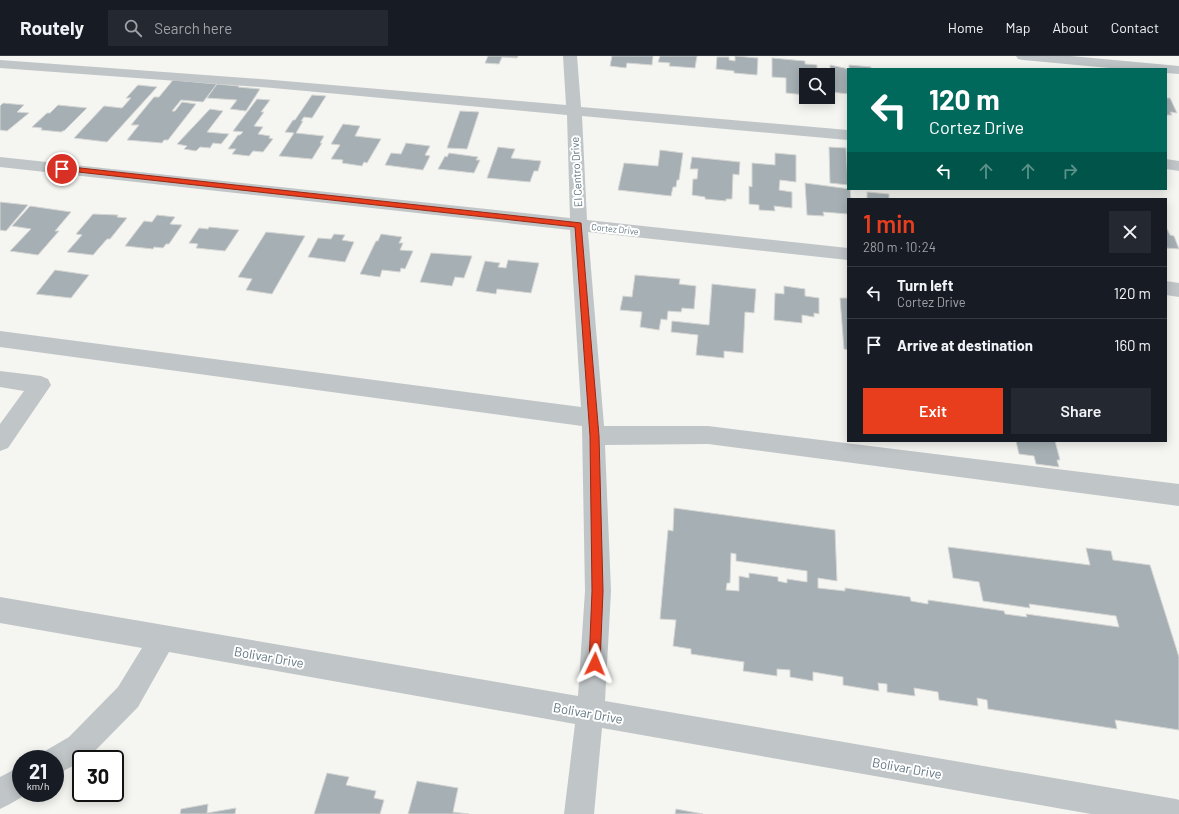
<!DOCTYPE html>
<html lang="en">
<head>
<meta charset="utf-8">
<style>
  body { margin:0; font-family:Barlow,sans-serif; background:#242831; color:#f1f3f6; height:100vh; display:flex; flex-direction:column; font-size:15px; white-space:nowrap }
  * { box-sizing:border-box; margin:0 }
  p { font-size:13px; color:#9ea1a6 }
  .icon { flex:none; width:22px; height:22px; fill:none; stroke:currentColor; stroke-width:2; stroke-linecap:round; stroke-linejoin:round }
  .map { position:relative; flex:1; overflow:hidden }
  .details { position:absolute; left:847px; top:142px; width:320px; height:244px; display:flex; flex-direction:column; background:#171b24; border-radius:0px; box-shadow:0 2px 10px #0003 }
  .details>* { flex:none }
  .top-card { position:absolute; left:847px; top:12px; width:320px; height:122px; border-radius:0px; box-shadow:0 2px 10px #0003; background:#00695c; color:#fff; overflow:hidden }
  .buttons { position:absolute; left:799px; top:12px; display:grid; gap:8px }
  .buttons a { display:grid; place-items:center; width:36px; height:36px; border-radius:0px; background:#171b24; box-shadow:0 2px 10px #0003; font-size:20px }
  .speed { position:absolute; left:12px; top:694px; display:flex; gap:8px; font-size:20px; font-weight:700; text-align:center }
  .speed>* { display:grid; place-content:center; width:52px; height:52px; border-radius:50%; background:#171b24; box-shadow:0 2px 10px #0003; line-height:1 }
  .speed small { font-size:10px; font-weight:400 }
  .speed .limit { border:2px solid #111; border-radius:6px; background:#fff; color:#111 }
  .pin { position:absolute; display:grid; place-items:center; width:34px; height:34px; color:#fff; margin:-17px; border:2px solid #fff; border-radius:50%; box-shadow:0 1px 4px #0007 }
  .me { position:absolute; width:44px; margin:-22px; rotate:2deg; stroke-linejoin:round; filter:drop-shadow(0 0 3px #0008) }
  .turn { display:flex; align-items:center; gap:14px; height:84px; padding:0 16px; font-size:18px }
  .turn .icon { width:52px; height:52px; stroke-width:2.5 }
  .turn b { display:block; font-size:28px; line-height:34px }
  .lanes { display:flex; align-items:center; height:38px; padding:0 16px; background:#0003; justify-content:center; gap:20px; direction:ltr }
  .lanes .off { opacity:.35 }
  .round { display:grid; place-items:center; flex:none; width:42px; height:42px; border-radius:0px; background:#242831 }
  .head { display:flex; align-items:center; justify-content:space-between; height:68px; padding:0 16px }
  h1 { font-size:24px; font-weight:600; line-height:30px; color:#e83e1e }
  .cta { display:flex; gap:8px; margin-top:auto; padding:8px 16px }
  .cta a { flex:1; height:46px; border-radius:0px; background:#e83e1e; color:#fff; font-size:16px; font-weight:600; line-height:46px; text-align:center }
  .cta a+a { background:#242831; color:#f1f3f6 }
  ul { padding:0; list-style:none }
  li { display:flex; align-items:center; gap:12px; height:52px; padding:0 16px; border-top:1px solid #363941 }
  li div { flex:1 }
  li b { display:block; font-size:15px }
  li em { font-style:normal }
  header { display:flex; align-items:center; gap:24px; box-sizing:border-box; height:56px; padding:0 20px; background:#171b24; border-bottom:1px solid #363941 }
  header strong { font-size:19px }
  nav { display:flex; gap:22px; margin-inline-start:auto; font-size:14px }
  .search { width:280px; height:36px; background:#242831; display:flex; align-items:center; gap:10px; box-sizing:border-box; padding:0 14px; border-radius:0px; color:#9ea1a6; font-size:15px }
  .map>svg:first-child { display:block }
  .building { fill:#a6b0b4; stroke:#d6d6d4; fill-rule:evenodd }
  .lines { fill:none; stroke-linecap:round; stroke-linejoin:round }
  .minor { fill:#c0c5c7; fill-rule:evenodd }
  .route { fill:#e83e1e; stroke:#972814 }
  .labels { text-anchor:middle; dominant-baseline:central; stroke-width:4; stroke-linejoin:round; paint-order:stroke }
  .far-street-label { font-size:9px; fill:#637783; stroke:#fff }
  .street-label { font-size:11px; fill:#637783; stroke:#fff }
  .near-street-label { font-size:13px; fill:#637783; stroke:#fff }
</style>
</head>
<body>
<header>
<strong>Routely</strong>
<div class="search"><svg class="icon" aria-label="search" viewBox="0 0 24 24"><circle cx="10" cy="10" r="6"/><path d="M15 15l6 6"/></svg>Search here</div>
<nav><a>Home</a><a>Map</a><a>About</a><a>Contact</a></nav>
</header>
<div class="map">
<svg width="1179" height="758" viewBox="0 0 1179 758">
  <rect width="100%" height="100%" fill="#f5f5f1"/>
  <g class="building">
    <polygon points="488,0 518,0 517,2 502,1 499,8 485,7"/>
    <polygon points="612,0 653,0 652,9 627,7 626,12 610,10"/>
    <polygon points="660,0 697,0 695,12 669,10 670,7 658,6"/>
    <polygon points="735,0 758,2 757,19 734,17 734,15 716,13 717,1 729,1 729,4 735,5"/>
    <polygon points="772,2 805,5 805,8 817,9 817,19 806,19 806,39 786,37 786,22 772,21"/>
    <polygon points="830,9 849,13 849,9 871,11 871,13 848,13 848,38 831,36"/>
    <polygon points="173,24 217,28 203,46 181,44 172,55 175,55 182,46 196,48 168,84 164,84 162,87 127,84 139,69 131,69 154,41 159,41"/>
    <polygon points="217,28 239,30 238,31 260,33 246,55 230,53 237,44 207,42"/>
    <polygon points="138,29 157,31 107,86 74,82 104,50 122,52 131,42 126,42"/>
    <polygon points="312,39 326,40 312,62 304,61 301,65 303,65 296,77 324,80 320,87 322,87 312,103 279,100 294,77 285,76 293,64 295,64"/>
    <polygon points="1166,42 1170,42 1177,57 1170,56 1172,59 1166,59"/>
    <polygon points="257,43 270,44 261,56 264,56 254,70 263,71 258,78 270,80 269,82 273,83 263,96 253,95 249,100 232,98 236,93 228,93 238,79 240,79 243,76 233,75"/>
    <polygon points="3,47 24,49 17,56 29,57 7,75 0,74 0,50"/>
    <polygon points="58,49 87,52 65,74 61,76 41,74 42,72 32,71 47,57 50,57"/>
    <polygon points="210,53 223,55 207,76 229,78 221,88 213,87 210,92 200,91 196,95 184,93 187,90 177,88"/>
    <polygon points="460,55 479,56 467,93 447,92"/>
    <polygon points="343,68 360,70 355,80 381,83 367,107 364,106 362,110 342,107 343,104 331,103 340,89 331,88"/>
    <polygon points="406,87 430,90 425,99 430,100 423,114 385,109 391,97 401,98"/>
    <polygon points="498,91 515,93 511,102 541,105 538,115 534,115 530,126 487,122"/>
    <polygon points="829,91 846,92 848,129 830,127"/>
    <polygon points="660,94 683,97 679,124 677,124 676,131 673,131 671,140 618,134 624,107 658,110"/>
    <polygon points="449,97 478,101 476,104 480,104 474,117 438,113 445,100 447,101"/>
    <polygon points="775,97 796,99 796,126 780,124 779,134 792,136 792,152 774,150 775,155 759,154 759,149 749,148 749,130 752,131 752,107 775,109"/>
    <polygon points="692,101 740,106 739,119 733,118 732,143 726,143 726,145 705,143 705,141 692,139 693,123 697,123 698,113 690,113"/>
    <polygon points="805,127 850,133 851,143 848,143 848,158 823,156 824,160 807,159"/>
    <polygon points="867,136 889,138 889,143 867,143"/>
    <polygon points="0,146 28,149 6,175 0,174"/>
    <polygon points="30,150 71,156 55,175 59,175 38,199 10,195 31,173 12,170"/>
    <polygon points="93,158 118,159 117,161 127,162 110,183 107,183 93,199 67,196 82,179 76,178"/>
    <polygon points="157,159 175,161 170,168 182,169 169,188 166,188 163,192 154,191 153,193 125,190 144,165 152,166"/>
    <polygon points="209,171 239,174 225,195 196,192 198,188 189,187 199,172 208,173"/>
    <polygon points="1166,171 1170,179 1174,180 1179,193 1166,192"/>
    <polygon points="266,176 305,180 272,238 246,234 252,223 238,221"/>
    <polygon points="334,178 345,179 342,184 354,186 345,206 308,201 318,182 331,183"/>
    <polygon points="381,178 402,181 399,187 403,187 400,194 413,195 405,213 401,212 400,216 382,214 380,221 360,218 376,185 378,185"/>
    <polygon points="431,197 472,200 464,222 455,221 452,230 420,226"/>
    <polygon points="508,204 539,207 531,237 497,233 496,238 476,235 485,205 500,207 498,211 506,212"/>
    <polygon points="55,214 89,219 71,242 36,238"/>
    <polygon points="635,219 680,223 679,228 696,230 694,253 682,252 681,256 668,255 667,264 661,263 659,274 640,271 642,256 620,254 623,240 632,241"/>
    <polygon points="712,228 756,233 754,257 745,256 743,297 724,295 724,302 696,299 698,279 671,276 672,265 709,269"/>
    <polygon points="784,230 805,233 805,240 819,242 819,258 814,257 814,261 802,259 802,267 774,264 775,237 784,238"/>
    <polygon points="840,242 848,242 848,294 844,293"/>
    <polygon points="1016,385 1055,385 1060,404 1057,404 1059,411 1036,408 1034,400 1019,398"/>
    <path d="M674 452 835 474 837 525 818 522V532L845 535V532L910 541 911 545 928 548V544L1004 555 1005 558 1027 561 1026 558 1119 571 1116 560 1029 548 1030 552 983 545 979 526 953 522 948 491 1090 509 1086 492 1111 495 1113 504 1150 509 1179 601V674L1115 664 1117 673 988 653 987 644 977 642 978 650 939 644 938 636 914 632 915 640 887 636V628L878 627 879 635 843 629V621L813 616V625L790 621V614L777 613V620L743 615 744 606 691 598V593L673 590 676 564 660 563 668 474 673 475ZM731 497 736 498V505L807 515V526L787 523V527L778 525V521L749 517V522L739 520V535L726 534 727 527H730Z"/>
    <polygon points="327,717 349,721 346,729 376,735 374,742 384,744 380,758 314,758"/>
    <polygon points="417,725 458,732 453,756 469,758 408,758"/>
    <polygon points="208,748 207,757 236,752 235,758 180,758 181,753"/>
    <polygon points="676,753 703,758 675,758"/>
  </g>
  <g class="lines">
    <g class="minor">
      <polygon points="563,0 577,0 581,51 848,74 848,84 582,60 587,164 848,192 848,204 588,176 604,370 708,370 1179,428 1179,450 708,388 605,389 611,535 605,645 1176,743 1179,744 1179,758 1091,758 602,672 594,758 564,758 575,668 169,596 138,651 89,701 81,703 81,706 55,719 55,703 41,703 45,695 69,681 118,631 142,592 0,567 0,541 578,640 585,535 582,370 0,291 0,275 581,351 570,174 0,111 0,101 570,162 567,59 273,32 0,12 0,4 273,24 566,49"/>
      <polygon points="1016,0 1071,0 1179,10 1179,18 1166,17 1166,13 1120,13 1023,4 1018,3"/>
      <polygon points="1166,103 1179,105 1179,115 1166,113"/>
      <polygon points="1166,225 1179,227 1179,241 1166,239"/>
      <polygon points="0,315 41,320 48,323 51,329 8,392 0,395 0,368 24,335 0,331"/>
      <polygon points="21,710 21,737 29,737 10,748 0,753 0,721"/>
    </g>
  </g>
  <polygon class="route" points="62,110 581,167 599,380 603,535 600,608 599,611 595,613 591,611 589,608 592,535 590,380 575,171 60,114 60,111"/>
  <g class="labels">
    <g class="far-street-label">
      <text transform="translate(615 173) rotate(6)">Cortez Drive</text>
    </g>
    <g class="street-label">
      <text transform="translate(576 116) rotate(-93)">El Centro Drive</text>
    </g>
    <g class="near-street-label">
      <text transform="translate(269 601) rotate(10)">Bolivar Drive</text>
      <text transform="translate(588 657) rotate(10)">Bolivar Drive</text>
      <text transform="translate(907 712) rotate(10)">Bolivar Drive</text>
    </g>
  </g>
</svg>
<div class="buttons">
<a><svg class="icon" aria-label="search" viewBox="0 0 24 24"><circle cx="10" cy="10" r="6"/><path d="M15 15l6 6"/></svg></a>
</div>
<div class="speed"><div>21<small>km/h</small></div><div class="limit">30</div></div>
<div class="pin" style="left:62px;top:113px;background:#d93025"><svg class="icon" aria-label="arrive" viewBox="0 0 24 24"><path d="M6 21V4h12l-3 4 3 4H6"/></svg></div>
<svg class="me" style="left:595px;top:608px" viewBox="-20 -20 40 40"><path d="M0-17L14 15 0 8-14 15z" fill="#e83e1e" stroke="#fff" stroke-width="4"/></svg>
<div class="top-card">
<div class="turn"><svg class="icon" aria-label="left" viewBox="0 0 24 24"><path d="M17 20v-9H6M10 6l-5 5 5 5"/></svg><div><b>120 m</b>Cortez Drive</div></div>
<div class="lanes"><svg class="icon" aria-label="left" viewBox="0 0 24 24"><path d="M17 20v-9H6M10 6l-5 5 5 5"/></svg><svg class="icon off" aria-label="ahead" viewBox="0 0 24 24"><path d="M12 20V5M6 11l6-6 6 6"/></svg><svg class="icon off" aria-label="ahead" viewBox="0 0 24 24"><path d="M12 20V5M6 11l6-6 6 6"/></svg><svg class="icon off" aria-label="right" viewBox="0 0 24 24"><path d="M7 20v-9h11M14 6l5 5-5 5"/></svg></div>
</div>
<section class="details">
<div class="head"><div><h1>1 min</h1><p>280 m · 10:24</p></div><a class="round"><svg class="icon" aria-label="close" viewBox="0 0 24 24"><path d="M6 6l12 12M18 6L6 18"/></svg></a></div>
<ul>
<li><svg class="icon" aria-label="left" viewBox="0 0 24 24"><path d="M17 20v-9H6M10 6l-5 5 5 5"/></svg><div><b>Turn left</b><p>Cortez Drive</p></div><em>120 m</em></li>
<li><svg class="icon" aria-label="arrive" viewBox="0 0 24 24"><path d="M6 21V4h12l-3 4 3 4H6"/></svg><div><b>Arrive at destination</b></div><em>160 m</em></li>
</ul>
<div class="cta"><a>Exit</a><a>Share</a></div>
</section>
</div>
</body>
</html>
